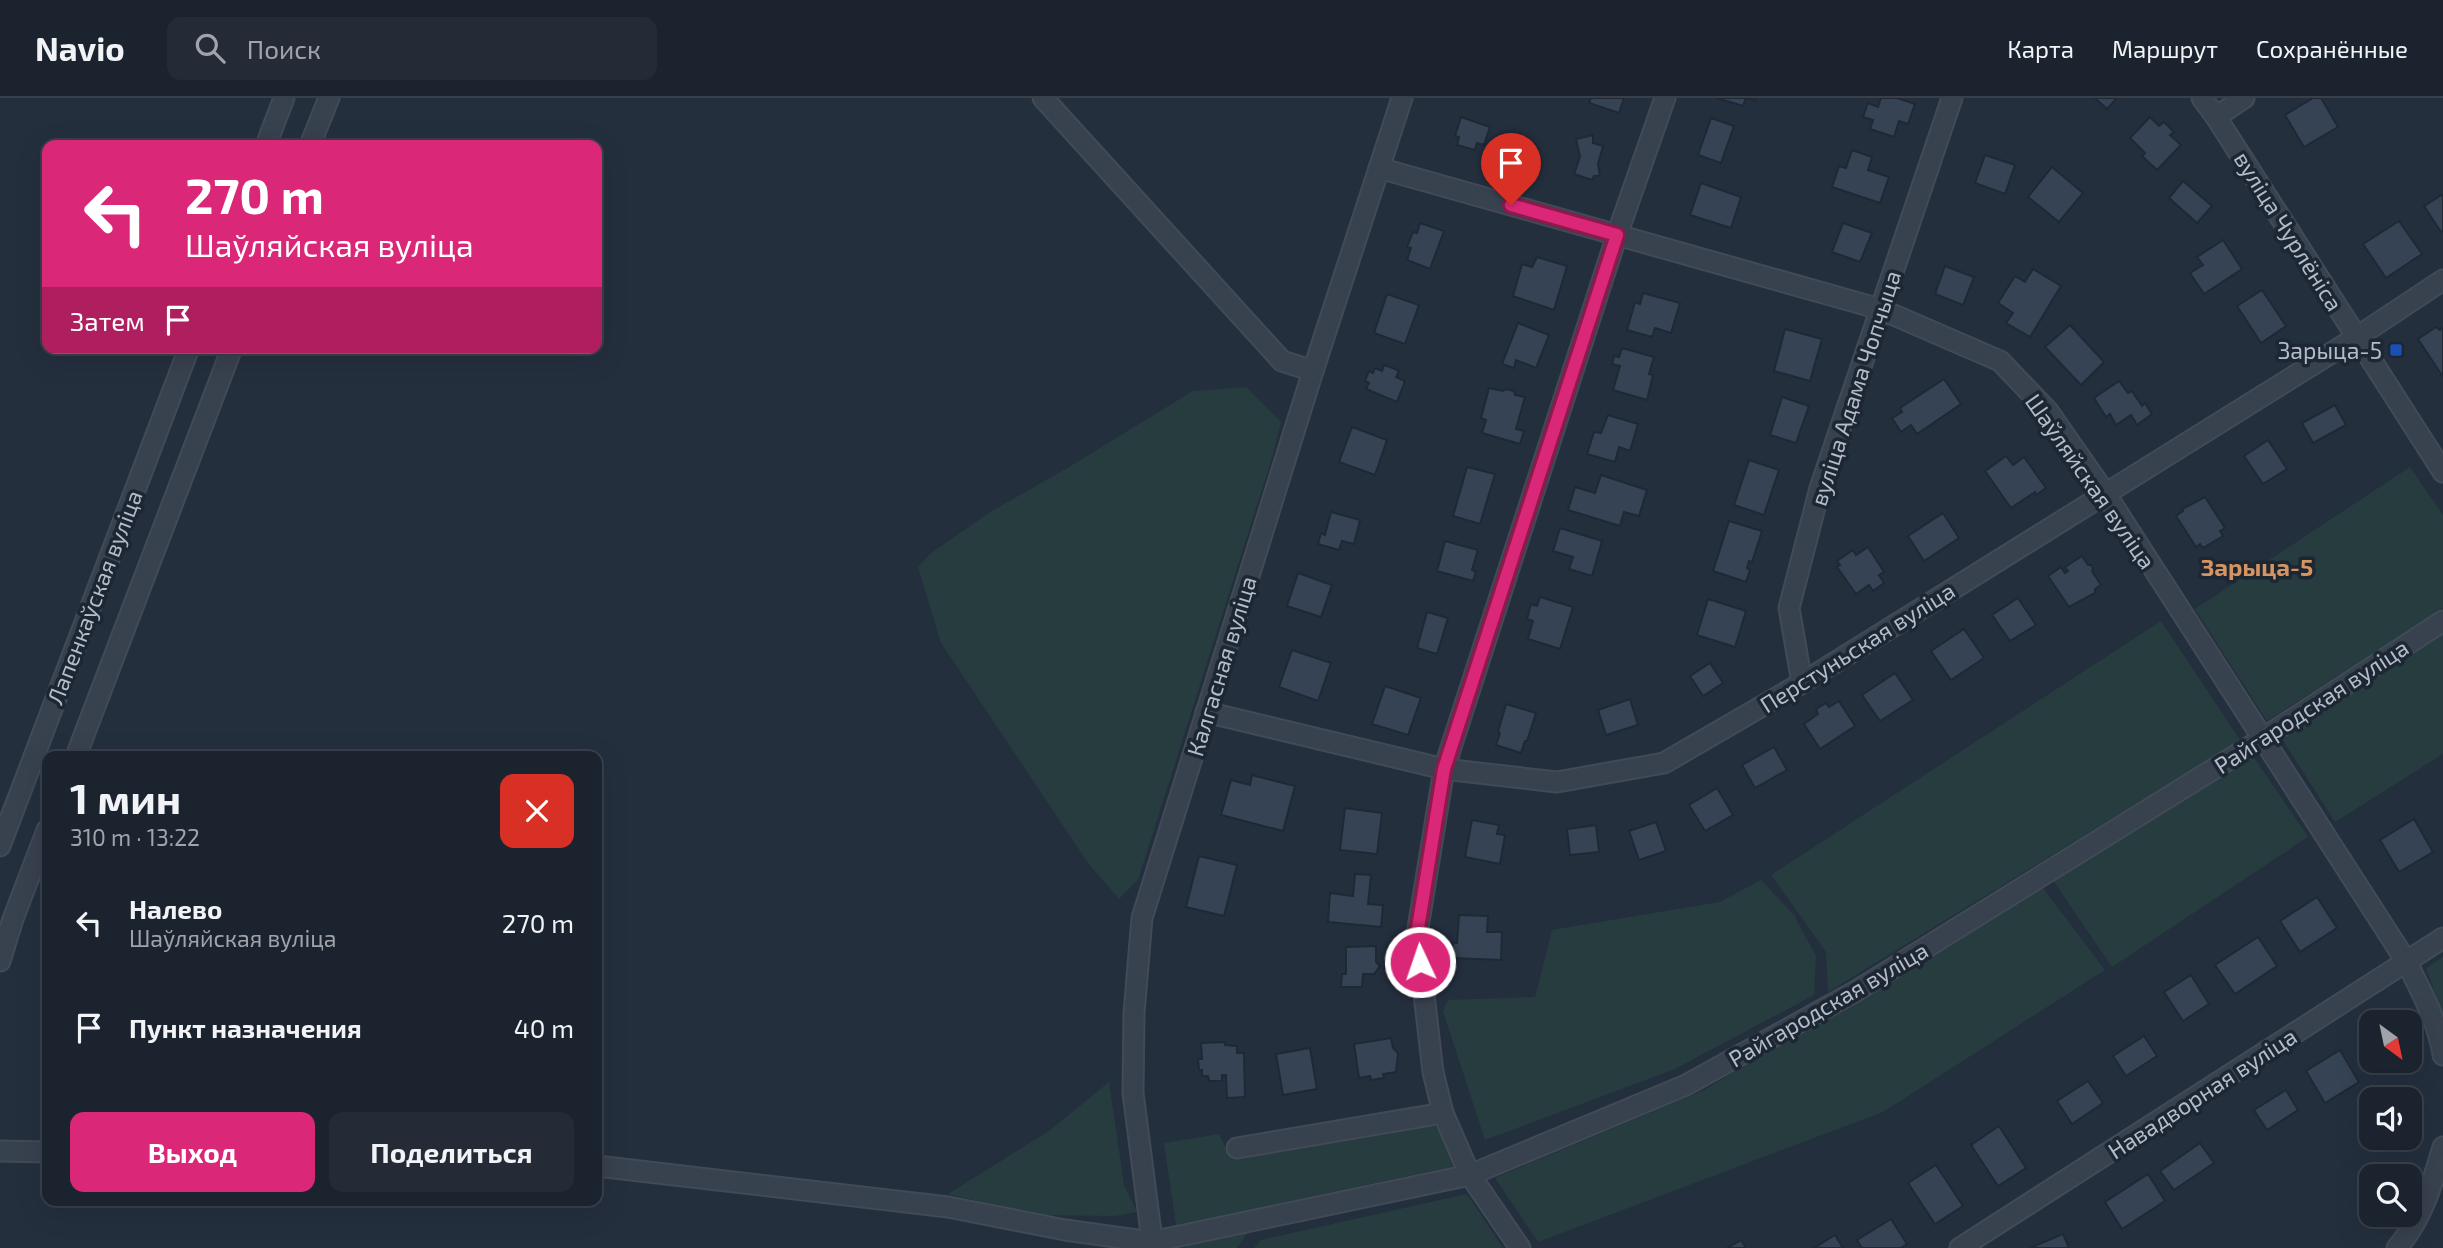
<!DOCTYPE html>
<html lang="ru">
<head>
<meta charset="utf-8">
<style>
  body { margin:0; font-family:"Exo 2",sans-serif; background:#242b36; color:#f1f3f6; height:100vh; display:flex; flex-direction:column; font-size:26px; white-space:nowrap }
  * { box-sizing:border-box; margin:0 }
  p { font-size:23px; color:#a0a4aa }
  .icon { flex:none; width:38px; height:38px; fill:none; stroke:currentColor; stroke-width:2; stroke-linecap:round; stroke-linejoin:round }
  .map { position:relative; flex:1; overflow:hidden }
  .panel { position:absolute; left:42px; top:653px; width:560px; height:455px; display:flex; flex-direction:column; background:#1b232e; border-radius:14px; box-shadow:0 7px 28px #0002,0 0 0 2px #39404a }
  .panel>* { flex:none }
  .guide { position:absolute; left:42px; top:42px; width:560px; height:214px; border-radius:14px; box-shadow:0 7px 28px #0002,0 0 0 2px #39404a; background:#db2777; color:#fff; overflow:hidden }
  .needle { width:46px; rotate:147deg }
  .controls { position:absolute; left:2359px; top:912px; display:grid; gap:14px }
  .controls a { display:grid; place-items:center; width:63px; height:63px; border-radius:14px; background:#1b232e; box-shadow:0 7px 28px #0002,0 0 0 2px #39404a; font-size:35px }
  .pin { position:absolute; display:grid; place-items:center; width:60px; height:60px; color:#fff; margin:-72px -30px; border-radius:50% 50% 50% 0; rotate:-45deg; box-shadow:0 0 7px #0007 }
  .pin .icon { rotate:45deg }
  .me { position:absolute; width:77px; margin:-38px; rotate:357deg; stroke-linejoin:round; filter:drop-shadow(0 0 5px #0008) }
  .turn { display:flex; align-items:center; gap:24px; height:147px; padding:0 28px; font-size:32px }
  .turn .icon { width:91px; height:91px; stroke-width:2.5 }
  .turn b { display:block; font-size:49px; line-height:60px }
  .then { display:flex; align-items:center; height:66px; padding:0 28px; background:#0003; gap:14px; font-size:26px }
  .round { display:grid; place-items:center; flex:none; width:74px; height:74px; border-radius:14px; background:#242b36 }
  .head { display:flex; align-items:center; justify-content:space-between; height:119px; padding:0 28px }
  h1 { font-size:42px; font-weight:700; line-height:52px }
  .button { display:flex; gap:14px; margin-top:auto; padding:14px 28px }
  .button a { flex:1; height:80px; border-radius:14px; background:#db2777; color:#fff; font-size:28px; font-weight:700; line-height:80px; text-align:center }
  .button a+a { background:#242b36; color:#f1f3f6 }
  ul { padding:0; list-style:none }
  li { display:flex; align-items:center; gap:21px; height:105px; padding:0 28px }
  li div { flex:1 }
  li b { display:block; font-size:26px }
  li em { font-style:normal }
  header { display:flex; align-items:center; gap:42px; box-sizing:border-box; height:98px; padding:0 35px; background:#1b232e; border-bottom:2px solid #39404a }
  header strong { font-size:33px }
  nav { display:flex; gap:38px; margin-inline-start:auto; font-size:24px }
  .search { width:490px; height:63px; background:#242b36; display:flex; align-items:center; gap:18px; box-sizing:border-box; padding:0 24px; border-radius:14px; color:#a0a4aa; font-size:26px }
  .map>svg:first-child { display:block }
  .green { fill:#263c3f }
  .building { fill:#364354; stroke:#1f2835; stroke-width:2 }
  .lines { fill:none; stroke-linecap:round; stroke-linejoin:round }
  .minor-casing { stroke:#414a57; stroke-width:23 }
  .minor { stroke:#38414e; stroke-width:19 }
  .route-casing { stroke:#8e194d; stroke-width:18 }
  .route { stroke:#db2777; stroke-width:12 }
  .transit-dot { fill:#1a4fb4; stroke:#1d2633; stroke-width:2.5 }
  .labels { text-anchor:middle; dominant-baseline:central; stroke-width:7; stroke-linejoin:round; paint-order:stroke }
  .street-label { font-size:23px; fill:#b4bcc9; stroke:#1d2633 }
  .poi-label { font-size:23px; fill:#b4bcc9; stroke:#1d2633; text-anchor:end }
  .neighbourhood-label { font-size:24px; font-weight:bold; fill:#d59563; stroke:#1d2633 }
</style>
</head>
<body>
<header>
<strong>Navio</strong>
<div class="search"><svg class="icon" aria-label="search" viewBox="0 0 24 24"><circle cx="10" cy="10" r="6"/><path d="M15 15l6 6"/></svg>Поиск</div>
<nav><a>Карта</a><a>Маршрут</a><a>Сохранённые</a></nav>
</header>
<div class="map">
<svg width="2443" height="1150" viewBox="0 0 2443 1150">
  <rect width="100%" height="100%" fill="#242f3e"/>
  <g class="green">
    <polygon points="1246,289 1281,324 1273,357 1138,782 1119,801 1088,765 941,545 918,469 930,456 990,414 1069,369 1193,293"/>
    <polygon points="2410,369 2443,417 2443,510 2267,623 2195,511"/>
    <polygon points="2161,523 2240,642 1828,894 1826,854 1771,777"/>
    <polygon points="2443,536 2443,656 2335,724 2282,641"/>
    <polygon points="2253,658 2308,739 2112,869 2052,781"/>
    <polygon points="1761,782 1794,817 1816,858 1814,897 1675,971 1485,1042 1443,913 1448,902 1535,899 1552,832 1720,804"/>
    <polygon points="2043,790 2105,872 1883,1014 1538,1144 1495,1080 1704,992"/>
    <polygon points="2443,859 2443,917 2426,870"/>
    <polygon points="1109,984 1124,1087 1137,1114 1115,1118 1038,1117 948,1096 1049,1033"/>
    <polygon points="1434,1026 1460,1067 1176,1127 1164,1045 1219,1036 1230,1058"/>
    <polygon points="1467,1096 1503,1150 1254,1150 1261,1142"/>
    <polygon points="1248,1134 1237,1150 1186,1150 1184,1142"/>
  </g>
  <g class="building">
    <polygon points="1591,0 1624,0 1619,15 1589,5"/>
    <polygon points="1717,0 1757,0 1756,3 1746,0 1743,8"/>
    <polygon points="1881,0 1897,0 1915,6 1908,26 1899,23 1894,39 1870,31 1873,22 1863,19 1868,5 1878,9"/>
    <polygon points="2095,0 2117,0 2107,11"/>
    <polygon points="2313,0 2321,0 2338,29 2304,49 2285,17"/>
    <polygon points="1461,19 1490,29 1484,47 1477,45 1475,52 1457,47 1459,39 1455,38"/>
    <polygon points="2150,19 2159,28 2164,24 2174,34 2170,37 2181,47 2157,72 2142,58 2145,55 2130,40"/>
    <polygon points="1711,20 1734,28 1721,65 1698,57"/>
    <polygon points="1593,37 1593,45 1603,48 1598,66 1600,78 1594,78 1592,82 1574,76 1580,59 1576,41"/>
    <polygon points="1852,52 1872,59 1868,72 1889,79 1880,105 1832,89 1839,68 1846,70"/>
    <polygon points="1985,57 2015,67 2005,96 1975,85"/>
    <polygon points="2052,69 2083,95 2059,124 2028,99"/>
    <polygon points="2183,83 2212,108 2197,125 2169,100"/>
    <polygon points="1701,85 1741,99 1731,130 1690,117"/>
    <polygon points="2443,96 2443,133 2441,134 2424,108"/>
    <polygon points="2399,123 2422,156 2386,180 2363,146"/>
    <polygon points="1420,125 1444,133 1430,171 1407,162 1411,150 1407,149 1413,134 1417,135"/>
    <polygon points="1843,125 1872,135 1860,164 1832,154"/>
    <polygon points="2223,142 2242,171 2204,196 2190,175 2203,167 2197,159"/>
    <polygon points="1537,159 1567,168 1554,212 1513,198 1522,166 1532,169"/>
    <polygon points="1945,168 1974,179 1963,207 1935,196"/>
    <polygon points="2033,171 2061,188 2030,239 2006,225 2013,215 1998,205 2015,178 2025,184"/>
    <polygon points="2262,192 2286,228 2261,245 2237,208"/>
    <polygon points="1643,195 1680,205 1671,235 1655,230 1652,239 1627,232 1635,204 1640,206"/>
    <polygon points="1387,196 1419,207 1405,246 1374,235"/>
    <polygon points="1518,225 1549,237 1536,270 1516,262 1514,270 1502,266"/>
    <polygon points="2070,227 2104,264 2081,287 2045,249"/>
    <polygon points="2436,229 2440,232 2443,230 2443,279 2418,241"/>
    <polygon points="1785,231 1822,241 1810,283 1774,273"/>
    <polygon points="1622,250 1654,259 1649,276 1653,277 1647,302 1613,292 1620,268 1612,266 1614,258 1619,259"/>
    <polygon points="1384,267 1393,270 1399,273 1396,279 1405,283 1397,304 1366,291 1369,285 1365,283 1369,273 1373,275 1375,270 1382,273"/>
    <polygon points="1944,281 1961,306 1917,336 1911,327 1901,334 1892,320 1902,314 1900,310"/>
    <polygon points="2119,283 2128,295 2132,293 2142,308 2145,305 2152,316 2137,327 2131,317 2116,327 2110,316 2106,319 2094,300"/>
    <polygon points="1489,290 1503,293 1506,291 1514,293 1515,297 1525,299 1516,331 1524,333 1520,346 1482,335 1486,322 1481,320"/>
    <polygon points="1782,299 1809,308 1796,345 1770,337"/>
    <polygon points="2335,307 2346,327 2313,345 2302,325"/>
    <polygon points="1608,317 1638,326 1630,353 1619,349 1615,364 1587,356 1594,334 1601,335"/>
    <polygon points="1352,329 1387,342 1375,377 1339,364"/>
    <polygon points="2268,342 2287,371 2263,386 2244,358"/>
    <polygon points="2006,358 2013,367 2024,359 2046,390 2036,397 2035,394 2011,410 1985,373"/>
    <polygon points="1749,362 1779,372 1764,417 1734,407"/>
    <polygon points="1467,369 1495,376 1480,426 1453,418"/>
    <polygon points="1601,377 1647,392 1639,418 1624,414 1620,428 1568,412 1575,389 1595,395"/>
    <polygon points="2205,399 2225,430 2220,433 2223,438 2203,450 2200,446 2196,449 2176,418 2183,413 2182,411"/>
    <polygon points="1331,414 1360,422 1354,446 1342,443 1339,452 1318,446 1321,435 1325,437"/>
    <polygon points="1943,415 1959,440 1924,463 1908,438"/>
    <polygon points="1729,423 1762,433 1752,464 1749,463 1747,470 1750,472 1746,484 1713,473"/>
    <polygon points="1560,430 1602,443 1592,478 1569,471 1573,459 1553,453"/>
    <polygon points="1445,443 1478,452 1472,472 1476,474 1473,483 1437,473"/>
    <polygon points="1868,449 1884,474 1879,477 1884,485 1873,493 1869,487 1856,496 1837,469 1840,467 1837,463 1853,452 1856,457"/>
    <polygon points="2082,458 2088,467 2091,467 2093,470 2092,473 2101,487 2095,491 2095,495 2069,509 2048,478 2061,469 2065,475 2068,473 2065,469"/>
    <polygon points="1298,475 1332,487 1321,519 1287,508"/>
    <polygon points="1540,499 1573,509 1560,551 1528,541 1533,523 1527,521 1531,506 1537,508"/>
    <polygon points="2018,500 2036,527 2010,543 1992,517"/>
    <polygon points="1708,501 1746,513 1735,549 1697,537"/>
    <polygon points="1427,514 1448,520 1437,556 1417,550"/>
    <polygon points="1964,531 1984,560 1951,582 1931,553"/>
    <polygon points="1292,552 1331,565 1318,603 1279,589"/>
    <polygon points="1710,565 1723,585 1703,598 1690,578"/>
    <polygon points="1895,575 1913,602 1880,623 1862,597"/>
    <polygon points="1385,588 1421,600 1408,637 1372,626"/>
    <polygon points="1630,601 1638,627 1606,637 1598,612"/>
    <polygon points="1839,603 1855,628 1820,651 1804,626 1818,616 1816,611 1826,605 1829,609"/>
    <polygon points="1506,606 1536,615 1527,643 1525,643 1521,655 1496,647 1500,635 1498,634"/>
    <polygon points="1774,649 1787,672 1755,690 1742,667"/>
    <polygon points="1252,677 1295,688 1283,733 1221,717 1231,682 1250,687"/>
    <polygon points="1717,690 1733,717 1705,733 1689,707"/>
    <polygon points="1345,710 1382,715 1377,756 1340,752"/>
    <polygon points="2414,721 2433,754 2399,774 2380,742"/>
    <polygon points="1472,722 1499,727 1497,736 1505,737 1500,766 1465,759"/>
    <polygon points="1656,724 1666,753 1639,762 1629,733"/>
    <polygon points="1596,727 1599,754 1570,757 1567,731"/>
    <polygon points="1199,758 1237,767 1224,818 1186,809"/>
    <polygon points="1355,776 1371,777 1368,806 1383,807 1381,829 1328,824 1330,795 1353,798"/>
    <polygon points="2317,799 2337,830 2300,854 2280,823"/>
    <polygon points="1459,817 1488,818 1487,834 1502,834 1501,862 1453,860 1453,845 1457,845"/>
    <polygon points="2258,839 2277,868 2235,896 2215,867"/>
    <polygon points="1376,848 1376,864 1380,868 1374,876 1363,876 1362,889 1341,889 1342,876 1346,876 1346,849"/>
    <polygon points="2191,877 2209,906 2183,923 2164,894"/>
    <polygon points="2144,938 2157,958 2126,978 2113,958"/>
    <polygon points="1391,940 1393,950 1398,955 1396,974 1383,976 1384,980 1371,982 1370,978 1359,980 1354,946"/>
    <polygon points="1225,944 1225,947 1237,948 1237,955 1244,955 1245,999 1227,1000 1226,977 1222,977 1222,983 1209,983 1208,978 1202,978 1202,972 1199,972 1198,961 1202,961 1201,945"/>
    <polygon points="1310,950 1317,991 1283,997 1276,956"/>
    <polygon points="2340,952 2359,984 2325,1005 2306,973"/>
    <polygon points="2088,983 2103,1005 2072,1026 2057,1003"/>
    <polygon points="2286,992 2298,1012 2267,1032 2254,1012"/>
    <polygon points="1999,1028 2026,1070 1998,1088 1971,1047"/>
    <polygon points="2200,1045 2214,1065 2174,1092 2160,1073"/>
    <polygon points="1936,1067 1963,1108 1935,1126 1908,1085"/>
    <polygon points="2148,1076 2165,1103 2122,1131 2105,1104"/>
    <polygon points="1891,1121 1907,1146 1901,1150 1862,1150 1857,1142"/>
    <polygon points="2063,1136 2069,1150 2030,1150"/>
    <polygon points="1835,1137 1843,1150 1814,1150"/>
    <polygon points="1741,1142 1746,1150 1727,1150"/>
  </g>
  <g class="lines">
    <g class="minor-casing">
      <g id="minor">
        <polyline points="1043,0 1282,263 1313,273"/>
        <polyline points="2202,0 2216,19 2443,374"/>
        <polyline points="2216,19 2244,0"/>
        <polyline points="266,47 284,0"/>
        <polyline points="310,47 329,0"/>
        <path d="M1379 70 1880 211 2000 263 2048 313 2105 395 2406 863C2421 893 2438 924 2443 957"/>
        <polyline points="1802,585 1789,510 1820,390 1952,0"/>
        <polyline points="1206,614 1444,671 1557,684 1664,665 1802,585 2357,239 2443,182"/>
        <polyline points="76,658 232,250"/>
        <polyline points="0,748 189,250"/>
        <polyline points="0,863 13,821 47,732"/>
        <polyline points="1237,1050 1443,1015"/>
        <polyline points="0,1053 47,1054"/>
        <polyline points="597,1068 948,1109 1065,1132 1151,1144 1470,1077 1686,987 1856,893 2262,641 2443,523"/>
        <polyline points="1153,1150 1133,995 1134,915 1142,820 1313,273 1402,0"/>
        <polyline points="1520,1150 1470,1077 1443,1015 1433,974 1417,836 1444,671 1617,137 1665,0"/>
        <polyline points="1960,1150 2443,840"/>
        <path d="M2397 1150C2423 1120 2432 1086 2443 1049"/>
      </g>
    </g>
    <use href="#minor" class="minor"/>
  </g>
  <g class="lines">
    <g class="route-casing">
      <polyline id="route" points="1420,864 1417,836 1444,671 1617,137 1511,107"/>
    </g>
    <use href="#route" class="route"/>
  </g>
  <rect class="transit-dot" x="2389" y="245" width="14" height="14" rx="3.5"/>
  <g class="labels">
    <g class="street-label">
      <text transform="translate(2289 133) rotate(58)">вуліца Чурлёніса</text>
      <text transform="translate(1855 290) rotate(-72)">вуліца Адама Чопчыца</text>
      <text transform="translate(2091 383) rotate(55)">Шаўляйская вуліца</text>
      <text transform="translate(94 499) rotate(-69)">Лапенкаўская вуліца</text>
      <text transform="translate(1857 549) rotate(-32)">Перстуньская вуліца</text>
      <text transform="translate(1221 568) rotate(-73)">Калгасная вуліца</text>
      <text transform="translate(2311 608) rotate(-33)">Райгародская вуліца</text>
      <text transform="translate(1828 906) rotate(-30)">Райгародская вуліца</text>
      <text transform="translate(2202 995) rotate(-33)">Навадворная вуліца</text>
    </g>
    <g class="poi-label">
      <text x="2382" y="252">Зарыца-5</text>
    </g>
    <g class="neighbourhood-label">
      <text x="2257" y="468">Зарыца-5</text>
    </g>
  </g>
</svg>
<div class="controls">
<a><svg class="needle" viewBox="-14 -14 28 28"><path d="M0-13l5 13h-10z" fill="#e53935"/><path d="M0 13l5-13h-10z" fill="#a0a4aa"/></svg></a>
<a><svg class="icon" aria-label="sound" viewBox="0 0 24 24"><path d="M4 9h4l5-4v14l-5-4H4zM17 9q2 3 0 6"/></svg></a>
<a><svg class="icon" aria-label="search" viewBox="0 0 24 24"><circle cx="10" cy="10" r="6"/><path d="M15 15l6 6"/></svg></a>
</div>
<div class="pin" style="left:1511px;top:107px;background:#d93025"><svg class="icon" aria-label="arrive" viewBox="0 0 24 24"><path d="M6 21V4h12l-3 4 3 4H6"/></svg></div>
<svg class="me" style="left:1420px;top:864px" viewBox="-20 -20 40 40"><circle r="17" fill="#db2777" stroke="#fff" stroke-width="3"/><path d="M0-11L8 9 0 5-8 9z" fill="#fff"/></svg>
<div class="guide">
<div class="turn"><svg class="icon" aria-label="left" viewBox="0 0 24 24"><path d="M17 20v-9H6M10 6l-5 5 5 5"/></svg><div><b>270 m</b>Шаўляйская вуліца</div></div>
<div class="then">Затем<svg class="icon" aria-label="arrive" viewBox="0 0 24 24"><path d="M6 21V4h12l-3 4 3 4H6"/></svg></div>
</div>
<section class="panel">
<div class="head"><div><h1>1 мин</h1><p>310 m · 13:22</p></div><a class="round" style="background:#d93025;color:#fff"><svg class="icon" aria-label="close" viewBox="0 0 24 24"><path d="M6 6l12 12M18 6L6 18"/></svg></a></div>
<ul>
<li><svg class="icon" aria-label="left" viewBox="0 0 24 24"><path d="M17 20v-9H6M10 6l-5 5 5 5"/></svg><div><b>Налево</b><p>Шаўляйская вуліца</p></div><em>270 m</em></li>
<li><svg class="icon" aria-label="arrive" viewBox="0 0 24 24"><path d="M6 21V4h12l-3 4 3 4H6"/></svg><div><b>Пункт назначения</b></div><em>40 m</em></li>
</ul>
<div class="button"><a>Выход</a><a>Поделиться</a></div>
</section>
</div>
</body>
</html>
